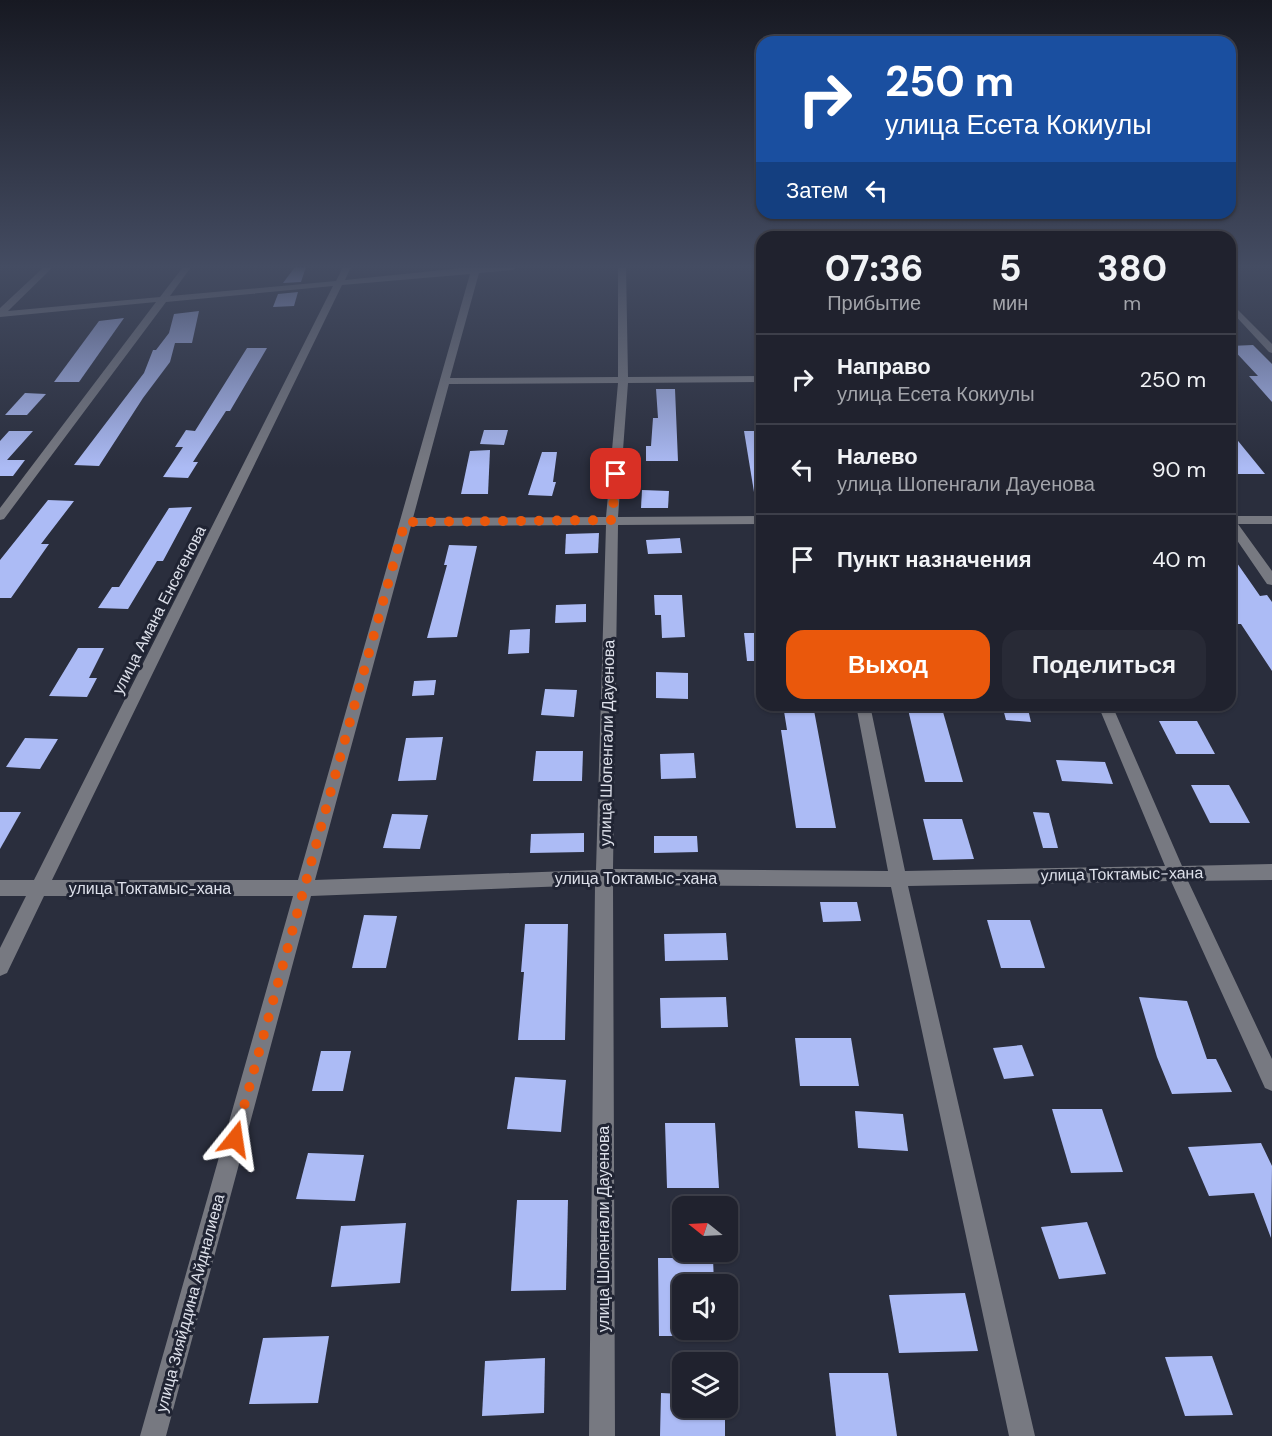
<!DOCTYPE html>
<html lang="ru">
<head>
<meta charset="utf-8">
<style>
  body { margin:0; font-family:"DM Sans",sans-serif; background:#282a36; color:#f1f3f6; height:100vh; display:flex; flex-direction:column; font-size:22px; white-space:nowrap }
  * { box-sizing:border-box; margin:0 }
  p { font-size:20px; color:#a2a4aa }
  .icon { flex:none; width:33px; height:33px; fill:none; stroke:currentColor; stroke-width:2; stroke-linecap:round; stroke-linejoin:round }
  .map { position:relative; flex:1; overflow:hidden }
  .sheet { position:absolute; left:756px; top:231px; width:480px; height:480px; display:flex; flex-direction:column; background:#20222e; border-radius:18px; box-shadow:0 2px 4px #0004,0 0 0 2px #3d3f4a }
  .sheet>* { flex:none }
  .banner { position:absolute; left:756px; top:36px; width:480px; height:183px; border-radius:18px; box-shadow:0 2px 4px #0004,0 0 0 2px #3d3f4a; background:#1a4fa0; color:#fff; overflow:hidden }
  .needle { width:39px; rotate:288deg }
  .buttons { position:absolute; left:672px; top:1196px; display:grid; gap:12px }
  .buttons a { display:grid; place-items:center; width:66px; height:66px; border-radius:12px; background:#20222e; box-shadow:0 2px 4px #0004,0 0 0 2px #3d3f4a; font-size:30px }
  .pin { position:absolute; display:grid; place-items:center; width:51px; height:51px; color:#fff; margin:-26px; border-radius:12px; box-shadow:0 3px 9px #0006 }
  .me { position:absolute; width:66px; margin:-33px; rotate:15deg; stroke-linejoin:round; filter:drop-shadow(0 0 4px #0008) }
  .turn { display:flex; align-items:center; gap:21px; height:126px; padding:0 30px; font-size:27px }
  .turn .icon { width:78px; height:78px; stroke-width:2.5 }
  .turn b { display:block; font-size:42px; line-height:51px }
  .then { display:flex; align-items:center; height:57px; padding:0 30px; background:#0003; gap:12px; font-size:22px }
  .eta { display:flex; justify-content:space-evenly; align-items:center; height:102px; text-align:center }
  .eta b { font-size:36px; font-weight:800; line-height:42px }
  .primary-button { display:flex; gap:12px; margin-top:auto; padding:12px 30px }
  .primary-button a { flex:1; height:69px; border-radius:18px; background:#ea580c; color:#fff; font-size:24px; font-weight:800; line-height:69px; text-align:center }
  .primary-button a+a { background:#282a36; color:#f1f3f6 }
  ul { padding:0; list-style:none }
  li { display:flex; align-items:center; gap:18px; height:90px; padding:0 30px; border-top:2px solid #3d3f4a }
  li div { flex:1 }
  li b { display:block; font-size:22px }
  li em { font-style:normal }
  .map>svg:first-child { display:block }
  .building { fill:#acbbf5 }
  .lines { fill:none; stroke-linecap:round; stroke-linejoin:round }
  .minor { fill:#777981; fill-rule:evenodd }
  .route { stroke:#ea580c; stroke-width:10; stroke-dasharray:0 18 }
  .labels { text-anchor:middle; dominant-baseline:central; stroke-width:6; stroke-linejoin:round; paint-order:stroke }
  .street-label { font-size:16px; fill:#dde0ea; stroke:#202433 }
</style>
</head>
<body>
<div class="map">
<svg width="1272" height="1436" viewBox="0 0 1272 1436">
  <rect width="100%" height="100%" fill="#2a2e3d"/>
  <g class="building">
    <polygon points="295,267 306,267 301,282 283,283"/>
    <polygon points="298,292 294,306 273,307 278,294"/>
    <polygon points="199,311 192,343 175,343 170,362 143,398 99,466 74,465 144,373 153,350 156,350 169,333 174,314"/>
    <polygon points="124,318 79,382 54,382 99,321"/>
    <polygon points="1253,345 1272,364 1272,402 1249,376 1258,376 1230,346"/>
    <polygon points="247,348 267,348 230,411 226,411 193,462 198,462 188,478 163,477 183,447 175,447 186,430 195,431"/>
    <polygon points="656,389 675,389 678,461 646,461 646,446 651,446 653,418 658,418"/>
    <polygon points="25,393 46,394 27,415 5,415"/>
    <polygon points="484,430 508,430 504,445 480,444"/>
    <polygon points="9,431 33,431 7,460 25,460 13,476 0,476 0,441"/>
    <polygon points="744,431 762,431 762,492 754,492"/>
    <polygon points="1230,431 1265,474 1230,474"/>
    <polygon points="490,450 488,494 461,494 470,451"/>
    <polygon points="542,452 557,452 553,482 556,482 552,496 528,495"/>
    <polygon points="642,490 669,491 668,508 641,508"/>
    <polygon points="48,500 74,501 41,544 49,544 11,598 0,598 0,560"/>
    <polygon points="192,507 163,561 157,561 128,609 98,608 112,587 119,587 169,508"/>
    <polygon points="599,533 598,553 565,554 566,534"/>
    <polygon points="680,538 682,553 648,554 646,540"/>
    <polygon points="449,545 477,546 457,637 427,638 447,565 444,565"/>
    <polygon points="1230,553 1260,596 1267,595 1272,602 1272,671 1241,624 1238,624 1230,613"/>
    <polygon points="654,595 682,595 685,637 662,638 661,615 655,615"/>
    <polygon points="586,604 586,622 555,623 556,605"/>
    <polygon points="530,629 529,653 508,654 510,630"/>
    <polygon points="744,633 762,633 762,661 747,661"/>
    <polygon points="78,648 104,648 89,678 97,678 87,697 49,696"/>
    <polygon points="656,672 688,673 688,699 656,698"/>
    <polygon points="436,680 434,695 412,696 414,681"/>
    <polygon points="545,689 577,690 574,717 541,715"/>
    <polygon points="783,705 813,705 836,828 796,828 781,730 787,730"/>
    <polygon points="907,705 941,705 963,782 925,782"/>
    <polygon points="1002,705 1027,705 1031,722 1006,720"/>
    <polygon points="1159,721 1197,721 1215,754 1176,754"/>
    <polygon points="443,737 436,780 398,781 406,738"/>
    <polygon points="25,738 58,739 40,769 6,767"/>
    <polygon points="536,751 583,751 582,781 533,781"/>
    <polygon points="694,753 696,778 661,779 660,754"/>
    <polygon points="1056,760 1105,762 1113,784 1062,781"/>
    <polygon points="1191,785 1229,785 1250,823 1210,823"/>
    <polygon points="0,812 21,812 0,849"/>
    <polygon points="1033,812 1049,813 1058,848 1043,848"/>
    <polygon points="392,814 428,815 420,849 383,848"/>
    <polygon points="923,819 962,819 974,859 933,860"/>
    <polygon points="584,833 584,852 530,853 531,834"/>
    <polygon points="654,836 697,836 698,852 654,853"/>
    <polygon points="820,902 857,902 861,921 823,922"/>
    <polygon points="364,915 397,916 386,968 352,968"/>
    <polygon points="987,920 1030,920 1045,968 1001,968"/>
    <polygon points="525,924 568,924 565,1040 518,1040 524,972 521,972"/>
    <polygon points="726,933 728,960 665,961 664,934"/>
    <polygon points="726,997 728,1027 661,1028 660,998"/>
    <polygon points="1139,997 1187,1001 1207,1059 1216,1059 1232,1092 1172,1094 1157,1057"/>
    <polygon points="795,1038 851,1038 859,1086 800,1086"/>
    <polygon points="1022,1045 1034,1076 1004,1079 993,1048"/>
    <polygon points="321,1051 351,1051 343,1091 312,1091"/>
    <polygon points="515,1077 566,1080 561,1132 507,1129"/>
    <polygon points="1052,1109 1102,1109 1123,1172 1071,1173"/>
    <polygon points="855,1111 903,1114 908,1151 858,1148"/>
    <polygon points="665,1123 715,1123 719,1188 667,1188"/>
    <polygon points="1261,1143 1272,1166 1271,1238 1254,1193 1209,1196 1188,1147"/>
    <polygon points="308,1153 364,1155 355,1201 296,1199"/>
    <polygon points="517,1200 568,1200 566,1290 511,1291"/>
    <polygon points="1087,1222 1106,1274 1059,1279 1041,1227"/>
    <polygon points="406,1223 400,1283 331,1287 341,1226"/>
    <polygon points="658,1258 713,1258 714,1284 682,1284 682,1336 659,1336"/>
    <polygon points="965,1293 978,1351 899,1353 889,1295"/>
    <polygon points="329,1336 318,1403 249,1404 263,1338"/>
    <polygon points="1212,1356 1233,1415 1185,1416 1165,1357"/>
    <polygon points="545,1358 544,1413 482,1416 485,1361"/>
    <polygon points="829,1373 888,1373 897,1436 836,1436"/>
    <polygon points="661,1393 682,1394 682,1407 725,1407 725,1436 660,1436"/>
  </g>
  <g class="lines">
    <g class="minor">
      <path d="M44 267H53L8 311 160 297 183 267H191L170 296 336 281 343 267H351L345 280 472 267H517L513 270 479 273 450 378 618 377V267H626L628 377 762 376V382L628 383 618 517 762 516V524L618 525 613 869 888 871 856 705H870L905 871 1165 866 1098 705H1112L1182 866 1272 864V880L1188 881 1272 1059V1091L1265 1088 1171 881 908 886 1035 1436H1009L891 887 613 885 615 1436H589L595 885 311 896 166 1436H140L293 896H44L7 973 0 976V948L26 896H0V880H34L333 286 166 302 4 519 0 520V508L156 302 0 317V308ZM470 274 298 880H52L342 285ZM618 383 606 517 413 518 449 384ZM606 525 596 870 315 880 411 526Z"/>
      <polygon points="1230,302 1272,344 1272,353 1269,352 1230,310"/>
      <polygon points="1230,516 1272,516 1272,524 1238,524 1272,571 1272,585 1267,584 1230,530"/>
    </g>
  </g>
  <linearGradient id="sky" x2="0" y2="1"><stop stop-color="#171922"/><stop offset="0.57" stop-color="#444c62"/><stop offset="1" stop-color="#444c62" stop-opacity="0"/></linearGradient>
  <rect width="1272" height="468" fill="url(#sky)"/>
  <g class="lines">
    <polyline class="route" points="235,1139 405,522 612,520 616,474"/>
  </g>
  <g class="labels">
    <g class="street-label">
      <text transform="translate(159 610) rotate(-63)">улица Амана Енсегенова</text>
      <text transform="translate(607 743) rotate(-89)">улица Шопенгали Дауенова</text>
      <text transform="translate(1122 874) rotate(-1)">улица Токтамыс-хана</text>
      <text x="636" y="878">улица Токтамыс-хана</text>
      <text x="150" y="888">улица Токтамыс-хана</text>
      <text transform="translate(603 1229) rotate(-90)">улица Шопенгали Дауенова</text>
      <text transform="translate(190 1303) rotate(-75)">улица Зияйддина Айдналиева</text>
    </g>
  </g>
</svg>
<div class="buttons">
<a><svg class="needle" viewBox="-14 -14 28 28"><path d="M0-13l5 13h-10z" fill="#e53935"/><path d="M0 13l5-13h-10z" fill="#a2a4aa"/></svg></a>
<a><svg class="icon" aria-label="sound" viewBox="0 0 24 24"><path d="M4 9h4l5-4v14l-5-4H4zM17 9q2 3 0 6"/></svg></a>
<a><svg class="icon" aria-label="layers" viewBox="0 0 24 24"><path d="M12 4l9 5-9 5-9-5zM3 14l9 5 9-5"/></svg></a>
</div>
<div class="pin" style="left:616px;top:474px;background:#d93025"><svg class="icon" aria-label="arrive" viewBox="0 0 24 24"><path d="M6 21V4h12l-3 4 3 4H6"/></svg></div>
<svg class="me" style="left:235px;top:1139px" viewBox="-20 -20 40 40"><path d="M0-17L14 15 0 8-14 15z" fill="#ea580c" stroke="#fff" stroke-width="4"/></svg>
<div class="banner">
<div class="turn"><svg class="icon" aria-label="right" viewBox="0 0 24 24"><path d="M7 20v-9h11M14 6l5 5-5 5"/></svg><div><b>250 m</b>улица Есета Кокиулы</div></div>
<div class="then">Затем<svg class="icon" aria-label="left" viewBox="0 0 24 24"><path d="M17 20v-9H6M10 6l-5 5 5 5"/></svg></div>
</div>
<section class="sheet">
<div class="eta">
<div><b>07:36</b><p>Прибытие</p></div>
<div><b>5</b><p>мин</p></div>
<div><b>380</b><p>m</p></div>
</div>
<ul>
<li><svg class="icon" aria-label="right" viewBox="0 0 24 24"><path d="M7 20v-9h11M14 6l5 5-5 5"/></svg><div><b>Направо</b><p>улица Есета Кокиулы</p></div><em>250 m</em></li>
<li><svg class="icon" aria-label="left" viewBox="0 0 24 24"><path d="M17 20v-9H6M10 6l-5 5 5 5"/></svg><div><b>Налево</b><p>улица Шопенгали Дауенова</p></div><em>90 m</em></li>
<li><svg class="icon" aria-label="arrive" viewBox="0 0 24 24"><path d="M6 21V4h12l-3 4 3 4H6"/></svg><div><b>Пункт назначения</b></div><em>40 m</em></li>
</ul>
<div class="primary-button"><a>Выход</a><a>Поделиться</a></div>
</section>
</div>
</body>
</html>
